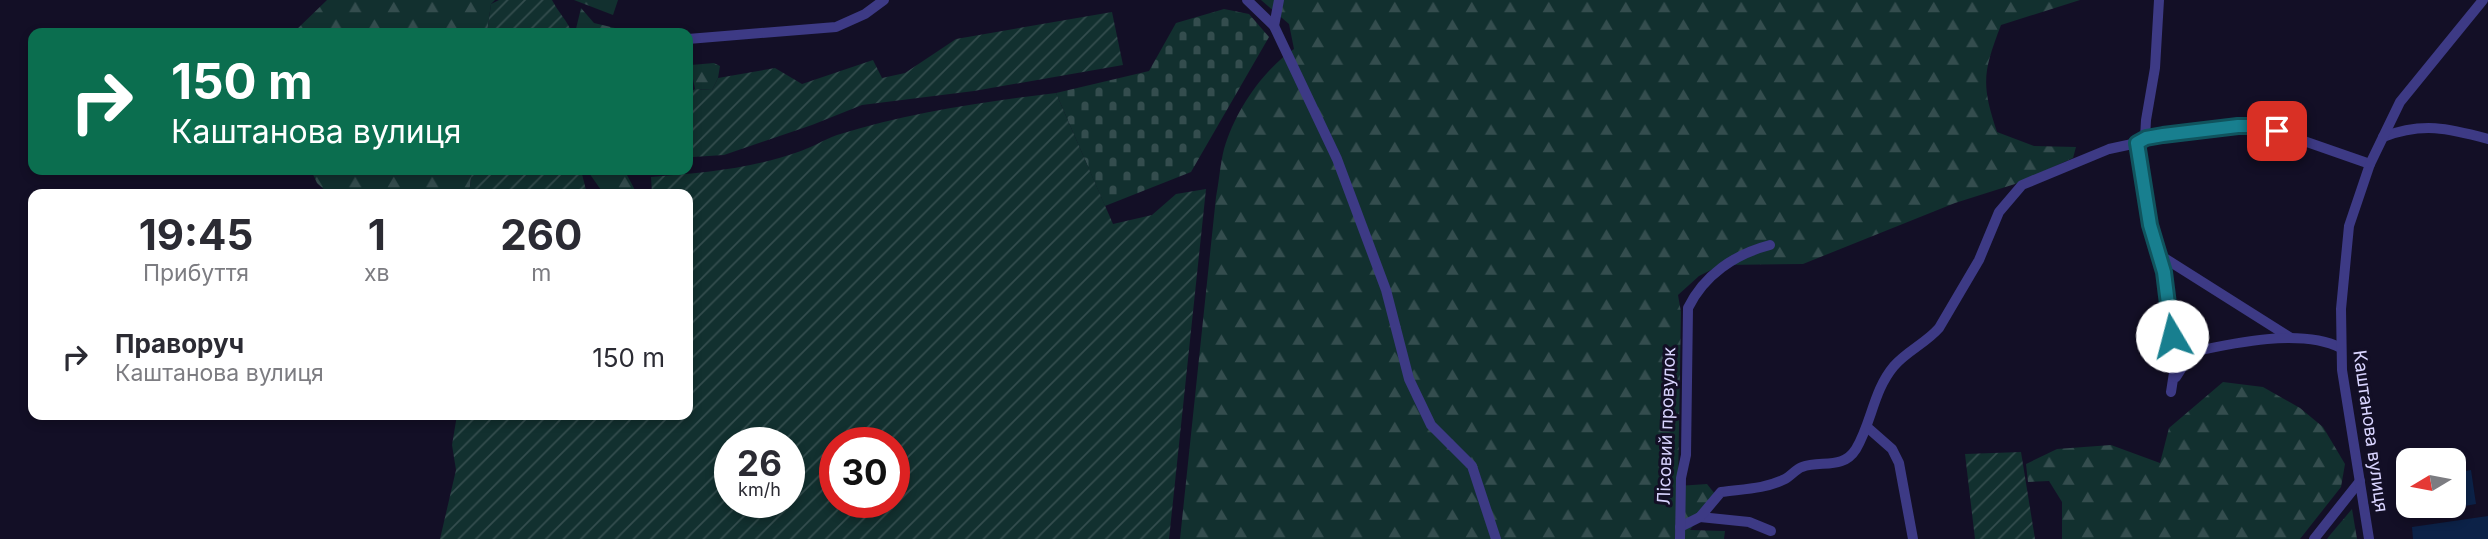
<!DOCTYPE html>
<html lang="uk">
<head>
<meta charset="utf-8">
<style>
  body { margin:0; font-family:Inter,sans-serif; background:#f7f7f7; color:#2b2b33; height:100vh; display:flex; flex-direction:column; font-size:26px; white-space:nowrap }
  * { box-sizing:border-box; margin:0 }
  p { font-size:23px; color:#7c7c81 }
  .icon { flex:none; width:38px; height:38px; fill:none; stroke:currentColor; stroke-width:2; stroke-linecap:round; stroke-linejoin:round }
  .map { position:relative; flex:1; overflow:hidden }
  .drawer { position:absolute; left:28px; top:189px; width:665px; height:231px; display:flex; flex-direction:column; background:#fff; border-radius:14px; box-shadow:0 4px 10px #0003 }
  .drawer>* { flex:none }
  .top-card { position:absolute; left:28px; top:28px; width:665px; height:147px; border-radius:14px; box-shadow:0 4px 10px #0003; background:#0b6e4f; color:#fff; overflow:hidden }
  .needle { width:46px; rotate:260deg }
  .fabs { position:absolute; left:2396px; top:448px; display:grid; gap:14px }
  .fabs a { display:grid; place-items:center; width:70px; height:70px; border-radius:14px; background:#fff; box-shadow:0 4px 10px #0003; font-size:35px }
  .speed { position:absolute; left:714px; top:427px; display:flex; gap:14px; font-size:35px; font-weight:700; text-align:center }
  .speed>* { display:grid; place-content:center; width:91px; height:91px; border-radius:50%; background:#fff; box-shadow:0 4px 10px #0003; line-height:1 }
  .speed small { font-size:18px; font-weight:400 }
  .speed .limit { border:10px solid #d22; background:#fff; color:#111 }
  .pin { position:absolute; display:grid; place-items:center; width:60px; height:60px; color:#fff; margin:-30px; border-radius:14px; box-shadow:0 4px 10px #0006 }
  .me { position:absolute; width:77px; margin:-38px; rotate:352deg; stroke-linejoin:round; filter:drop-shadow(0 0 5px #0008) }
  .turn { display:flex; align-items:center; gap:24px; height:147px; padding:0 28px; font-size:32px }
  .turn .icon { width:91px; height:91px; stroke-width:2.5 }
  .turn b { display:block; font-size:49px; line-height:60px }
  .eta { display:flex; justify-content:space-evenly; align-items:center; height:119px; text-align:center }
  .eta b { font-size:42px; font-weight:700; line-height:49px }
  ul { padding:0; list-style:none }
  li { display:flex; align-items:center; gap:21px; height:98px; padding:0 28px }
  li div { flex:1 }
  li b { display:block; font-size:26px }
  li em { font-style:normal }
  .map>svg:first-child { display:block }
  .forest { fill:url(#forest-firs) }
  .cemetery { fill:url(#cemetery-stones) }
  .garden { fill:url(#garden-furrows); fill-rule:evenodd }
  .water { fill:#0c2248 }
  .lines { fill:none; stroke-linecap:round; stroke-linejoin:round }
  .minor { stroke:#3d3a85; stroke-width:10 }
  .route-casing { stroke:#10535d; stroke-width:18 }
  .route { stroke:#187f8f; stroke-width:12 }
  .labels { text-anchor:middle; dominant-baseline:central; stroke-width:6; stroke-linejoin:round; paint-order:stroke }
  .street-label { font-size:18px; fill:#d9d4ff; stroke:#130f26 }
</style>
</head>
<body>
<div class="map">
<svg width="2488" height="539" viewBox="0 0 2488 539">
  <defs>
    <pattern id="forest-firs" width="22" height="20" patternUnits="userSpaceOnUse" patternTransform="scale(1.75)"><rect width="22" height="20" fill="#12302f"/><path d="M5 1l3.5 6h-7zM16 11l3.5 6h-7z" fill="#344d4e"/></pattern>
    <pattern id="cemetery-stones" width="16" height="16" patternUnits="userSpaceOnUse" patternTransform="scale(1.75)"><rect width="16" height="16" fill="#12302f"/><path d="M2 7V4a2 2 0 0 1 4 0v3zM10 15v-3a2 2 0 0 1 4 0v3z" fill="#344d4e"/></pattern>
    <pattern id="garden-furrows" width="10" height="10" patternUnits="userSpaceOnUse" patternTransform="scale(1.75)"><rect width="10" height="10" fill="#12302f"/><path d="M-1 1l2-2M0 10L10 0M9 11l2-2" fill="none" stroke="#344d4e"/></pattern>
  </defs>
  <rect width="100%" height="100%" fill="#130f26"/>
  <g class="forest">
    <polygon points="327,0 495,0 491,4 487,33 293,33"/>
    <polygon points="574,0 618,0 613,15"/>
    <path d="M1261 0H2080L2001 25C1983 72 1981 84 1997 132L2034 146 2076 147 2073 158 2015 184 1955 203 1803 264 1721 265 1699 276 1678 295 1681 312 1678 486 1707 484 1715 494 1690 530 1725 531 1724 539H1180L1216 197C1219 182 1220 165 1224 149 1235 111 1262 71 1294 49L1289 24Z"/>
    <polygon points="581,8 594,23 636,33 654,29 660,33 575,33"/>
    <polygon points="688,63 691,65 714,63 720,66 718,78 712,90 695,89 692,74 688,72"/>
    <polygon points="311,170 472,170 469,194 329,194 317,183"/>
    <polygon points="587,170 622,170 627,175 637,194 614,194 601,190"/>
    <polygon points="2223,382 2263,387 2300,408 2323,427 2345,464 2341,487 2300,539 2062,539 2062,502 2049,481 2028,482 2026,464 2057,449 2111,445 2160,463 2169,428"/>
    <polygon points="2352,509 2357,539 2327,539 2330,535"/>
  </g>
  <polygon class="cemetery" points="1224,9 1249,14 1269,37 1191,172 1105,206 1056,93 1149,71 1176,23"/>
  <g class="garden">
    <path d="M499 0H552C558 12 567 20 572 33H487L491 4Z"/>
    <polygon points="1112,12 1123,65 974,91 862,105 812,125 724,155 693,157 688,94 695,89 712,90 718,78 775,68 802,84 873,60 882,78 905,73 956,39"/>
    <path d="M1056 93 1113 224 1152 215 1176 194 1206 189 1169 539H440L456 470 452 445 457 415H688V194H652L651 177C701 173 750 169 798 152 811 148 823 140 837 135 908 113 982 102 1056 93ZM730 443H789V502H730ZM835 443H894V502H835Z"/>
    <polygon points="472,170 581,170 587,194 469,194"/>
    <polygon points="2021,452 2035,539 1975,539 1965,454"/>
  </g>
  <g class="water">
    <polygon points="2471,470 2476,504 2432,512 2431,506 2454,506 2454,473"/>
    <polygon points="2488,516 2488,539 2413,539 2412,527"/>
  </g>
  <g class="lines">
    <g class="minor">
      <polyline points="1247,0 1274,26 1337,159 1386,290 1409,379 1431,425 1472,466 1496,539"/>
      <polyline points="2159,0 2155,68 2146,120 2145,138 2137,143 2150,225 2164,272 2176,360 2171,392"/>
      <polyline points="1274,26 1279,0"/>
      <polyline points="688,39 836,27 865,14 884,0"/>
      <path d="M2383 137C2422 122 2448 128 2488 139"/>
      <polyline points="2145,138 2238,126 2261,126 2370,164"/>
      <polyline points="2158,254 2291,338"/>
      <path d="M2176 377 2192 352C2233 343 2301 328 2341 348"/>
      <polyline points="1867,427 1892,449 1899,463 1913,539"/>
      <polyline points="1700,517 1749,522 1771,531"/>
      <path d="M1680 527 1700 517 1721 492C1742 489 1765 489 1785 479 1791 476 1796 469 1802 467 1821 460 1843 470 1856 449 1872 422 1873 391 1894 366 1907 351 1926 343 1939 328L1979 260 1999 212 2022 185 2109 149 2137 143"/>
      <path d="M1680 539 1681 478 1686 455 1688 308C1704 275 1735 254 1770 245"/>
      <polyline points="2314,539 2360,481"/>
      <polyline points="2369,539 2342,370 2341,309 2349,226 2370,164 2400,102 2483,0"/>
    </g>
  </g>
  <g class="lines">
    <g class="route-casing">
      <polyline id="route" points="2172,336 2164,272 2150,225 2137,143 2146,138 2163,135 2238,126 2261,126 2277,131"/>
    </g>
    <use href="#route" class="route"/>
  </g>
  <g class="labels">
    <g class="street-label">
      <text transform="translate(1666 426) rotate(-88)">Лісовий провулок</text>
      <text transform="translate(2371 431) rotate(82)">Каштанова вулиця</text>
    </g>
  </g>
</svg>
<div class="fabs">
<a><svg class="needle" viewBox="-14 -14 28 28"><path d="M0-13l5 13h-10z" fill="#e53935"/><path d="M0 13l5-13h-10z" fill="#7c7c81"/></svg></a>
</div>
<div class="speed"><div>26<small>km/h</small></div><div class="limit">30</div></div>
<div class="pin" style="left:2277px;top:131px;background:#d93025"><svg class="icon" aria-label="arrive" viewBox="0 0 24 24"><path d="M6 21V4h12l-3 4 3 4H6"/></svg></div>
<svg class="me" style="left:2172px;top:336px" viewBox="-20 -20 40 40"><circle r="19" fill="#fff"/><path d="M0-13L10 11 0 6-10 11z" fill="#187f8f"/></svg>
<div class="top-card">
<div class="turn"><svg class="icon" aria-label="right" viewBox="0 0 24 24"><path d="M7 20v-9h11M14 6l5 5-5 5"/></svg><div><b>150 m</b>Каштанова вулиця</div></div>
</div>
<section class="drawer">
<div class="eta">
<div><b>19:45</b><p>Прибуття</p></div>
<div><b>1</b><p>хв</p></div>
<div><b>260</b><p>m</p></div>
</div>
<ul>
<li><svg class="icon" aria-label="right" viewBox="0 0 24 24"><path d="M7 20v-9h11M14 6l5 5-5 5"/></svg><div><b>Праворуч</b><p>Каштанова вулиця</p></div><em>150 m</em></li>
</ul>
</section>
</div>
</body>
</html>
